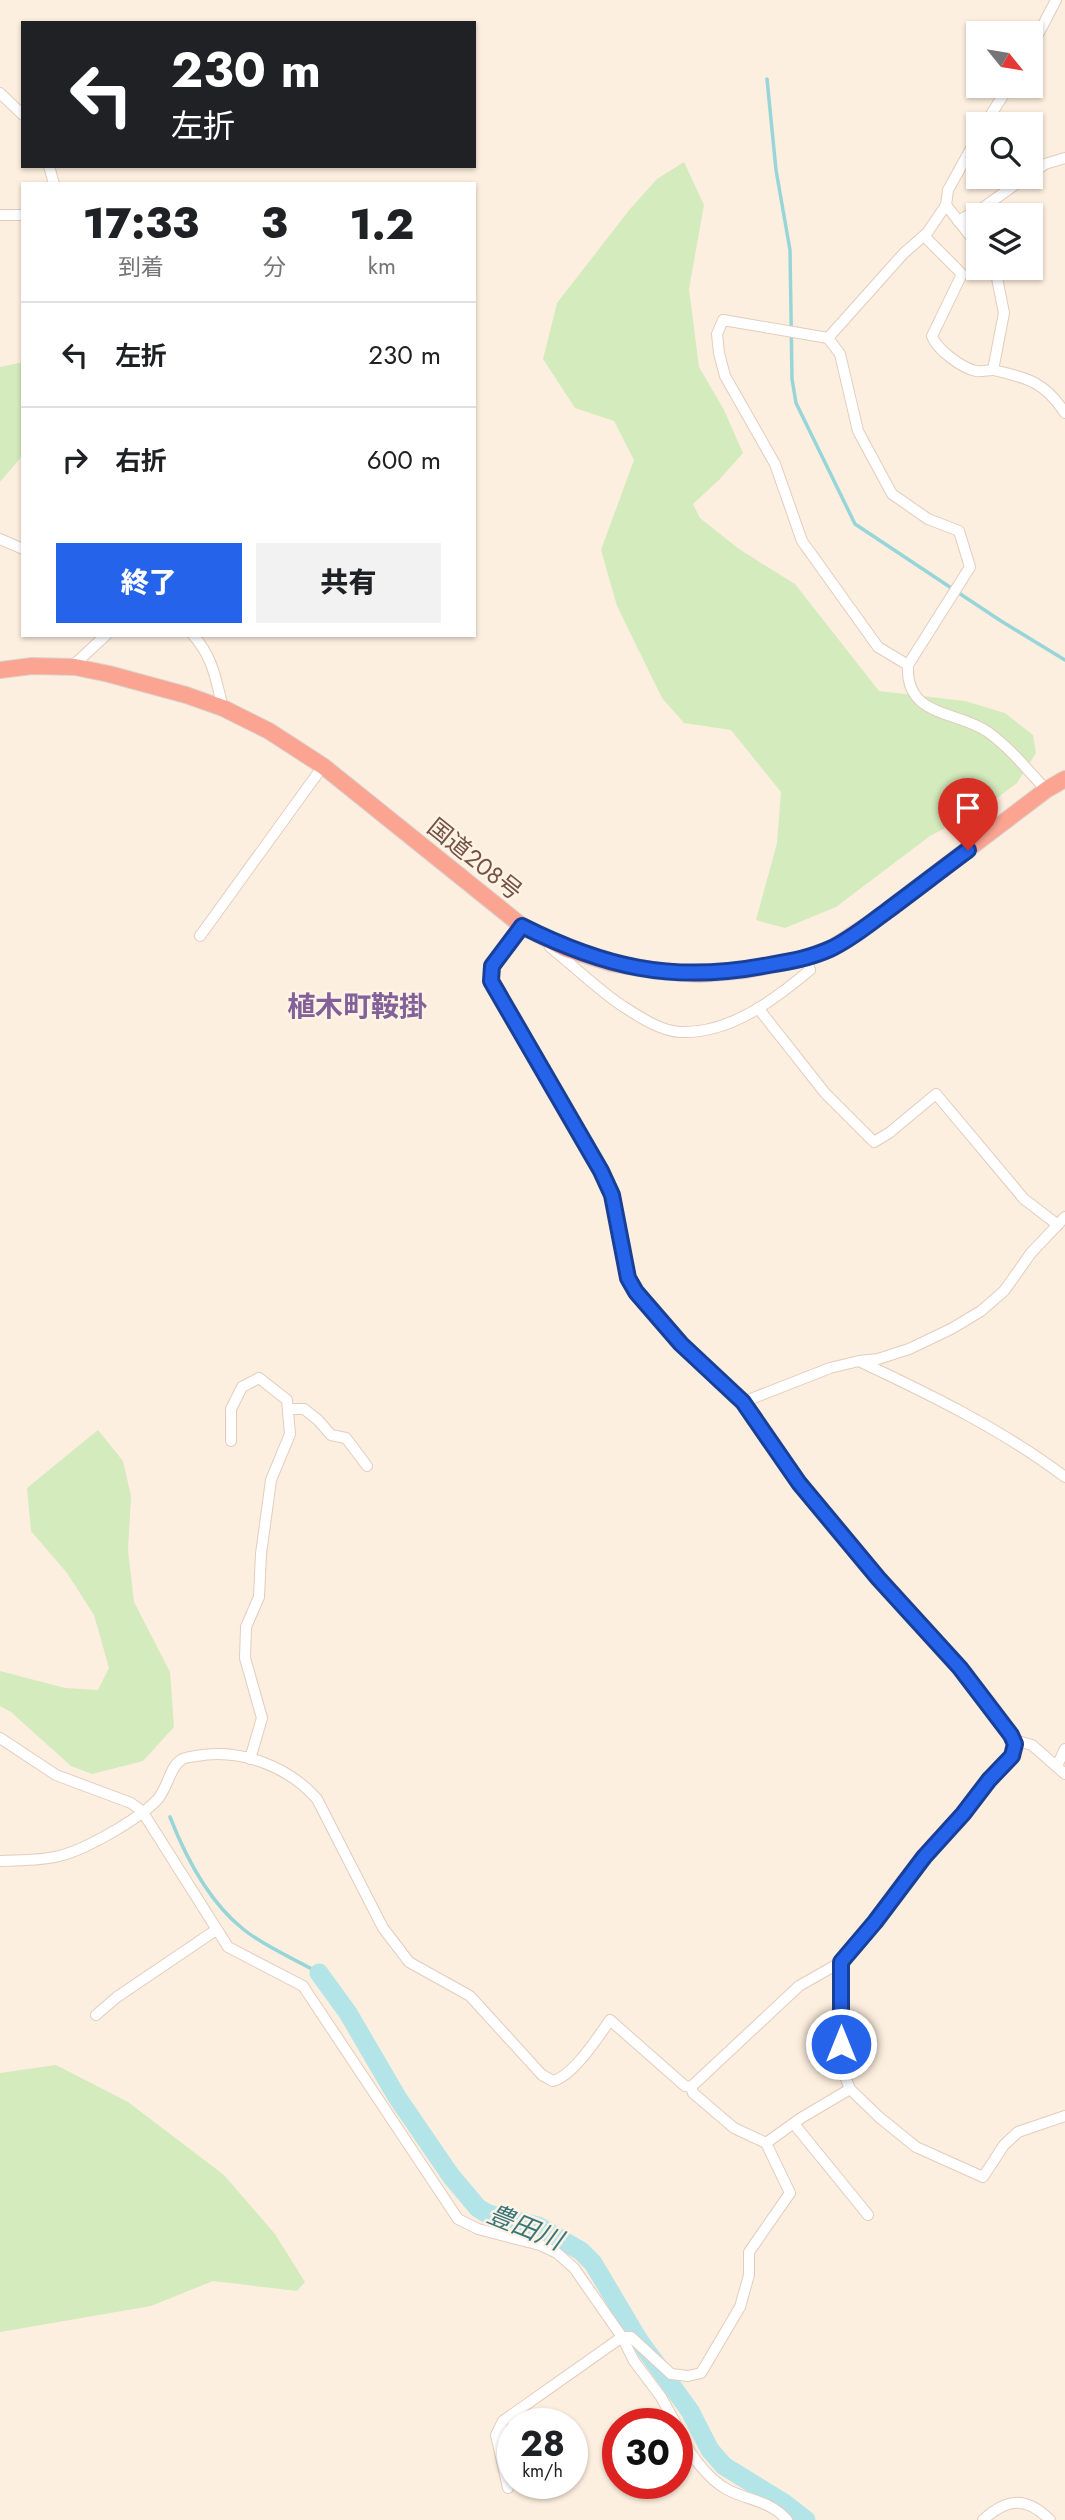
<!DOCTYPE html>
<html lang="ja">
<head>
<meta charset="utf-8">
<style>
  body { margin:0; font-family:Jost,"Noto Sans JP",sans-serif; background:#f2f2f2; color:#202124; height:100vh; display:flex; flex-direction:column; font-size:26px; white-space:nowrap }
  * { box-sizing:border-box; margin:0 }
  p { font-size:23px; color:#757577 }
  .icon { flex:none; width:38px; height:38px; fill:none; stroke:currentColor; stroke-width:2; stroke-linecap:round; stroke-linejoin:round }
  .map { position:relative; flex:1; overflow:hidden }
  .drawer { position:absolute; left:21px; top:182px; width:455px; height:455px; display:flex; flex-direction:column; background:#fff; border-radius:0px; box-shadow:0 2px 5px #0004 }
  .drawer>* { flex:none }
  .banner { position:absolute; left:21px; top:21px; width:455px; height:147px; border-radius:0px; box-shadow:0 2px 5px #0004; background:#202124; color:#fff; overflow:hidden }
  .needle { width:46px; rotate:120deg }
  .tools { position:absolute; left:966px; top:21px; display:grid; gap:14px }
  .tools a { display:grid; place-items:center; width:77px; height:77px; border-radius:0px; background:#fff; box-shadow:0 2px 5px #0004; font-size:35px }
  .speed { position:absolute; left:497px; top:2408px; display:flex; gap:14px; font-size:35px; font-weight:700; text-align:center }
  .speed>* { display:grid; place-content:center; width:91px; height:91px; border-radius:50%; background:#fff; box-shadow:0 2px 5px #0004; line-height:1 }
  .speed small { font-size:18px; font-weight:400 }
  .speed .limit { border:10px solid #d22; background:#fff; color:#111 }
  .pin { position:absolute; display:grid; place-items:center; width:60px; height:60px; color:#fff; margin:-72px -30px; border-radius:50% 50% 50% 0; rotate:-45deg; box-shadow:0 0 7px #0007 }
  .pin .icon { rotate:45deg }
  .me { position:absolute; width:77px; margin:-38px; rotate:0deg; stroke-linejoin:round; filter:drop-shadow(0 0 5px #0008) }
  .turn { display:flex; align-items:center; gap:24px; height:147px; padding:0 35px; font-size:32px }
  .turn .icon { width:91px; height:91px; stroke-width:2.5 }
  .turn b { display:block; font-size:49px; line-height:60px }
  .eta { display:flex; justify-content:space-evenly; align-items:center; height:119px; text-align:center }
  .eta b { font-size:42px; font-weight:800; line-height:49px }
  .primary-button { display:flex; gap:14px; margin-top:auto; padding:14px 35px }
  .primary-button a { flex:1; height:80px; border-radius:0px; background:#2563eb; color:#fff; font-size:28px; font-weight:800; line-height:80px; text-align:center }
  .primary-button a+a { background:#f2f2f2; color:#202124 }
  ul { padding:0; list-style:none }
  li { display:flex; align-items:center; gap:21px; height:105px; padding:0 35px; border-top:2px solid #e0e0e0 }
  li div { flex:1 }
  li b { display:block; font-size:26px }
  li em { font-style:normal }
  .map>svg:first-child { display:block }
  .green { fill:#d4ebbd }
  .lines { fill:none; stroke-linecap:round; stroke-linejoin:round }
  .stream { stroke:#98d5d9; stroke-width:3.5 }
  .river { stroke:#b3e4e7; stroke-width:19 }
  .minor-casing { stroke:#e3ccbd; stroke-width:12 }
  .highway-casing { stroke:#dbd2cf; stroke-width:18 }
  .minor { stroke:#fff; stroke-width:10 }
  .highway { stroke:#fba492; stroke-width:16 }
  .route-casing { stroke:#184099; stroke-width:18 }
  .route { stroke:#2563eb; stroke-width:12 }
  .labels { text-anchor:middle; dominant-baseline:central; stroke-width:5; stroke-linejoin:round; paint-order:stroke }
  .street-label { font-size:24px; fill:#745246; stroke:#fff3e6 }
  .water-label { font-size:26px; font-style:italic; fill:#39767c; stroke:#fff3e6 }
  .quarter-label { font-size:28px; font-weight:bold; fill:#816198; stroke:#fff3e6 }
</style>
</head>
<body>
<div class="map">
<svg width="1065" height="2520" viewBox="0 0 1065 2520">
  <rect width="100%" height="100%" fill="#fdefdf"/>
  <g class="green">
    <polygon points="684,162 704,205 689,289 699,367 724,410 743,453 719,480 693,504 700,518 739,549 795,584 879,691 965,701 1005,713 1033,735 1036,753 1017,783 985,807 930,836 836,907 785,928 756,920 777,843 781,792 731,730 684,723 662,698 617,606 601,550 634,460 614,421 575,408 543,359 557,303 630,209 657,179"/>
    <polygon points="23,362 23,455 0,482 0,367"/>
    <polygon points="98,1430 123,1461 131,1496 128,1550 134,1602 170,1672 174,1727 143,1761 92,1774 71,1766 11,1712 0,1706 0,1671 65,1688 98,1690 109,1668 94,1615 67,1573 31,1531 27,1488"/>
    <polygon points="56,2065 128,2102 224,2175 275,2234 305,2282 297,2291 213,2281 151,2306 0,2332 0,2073"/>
  </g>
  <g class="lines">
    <g class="stream">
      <polyline points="767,79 776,170 790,250 792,379 796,403 855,524 1001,621 1065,660"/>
      <path d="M170 1817C186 1858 208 1901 243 1929 265 1947 295 1959 319 1973"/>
    </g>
    <polyline class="river" points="319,1973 348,2013 397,2097 451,2176 478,2208 488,2214 538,2226 581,2251 593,2263 638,2339 690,2411 710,2450 724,2466 784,2503 806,2520"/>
    <g class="minor-casing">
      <g id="minor">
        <polyline points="1031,48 1056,0"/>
        <polyline points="0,93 23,115"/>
        <polyline points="985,124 1009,86"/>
        <polyline points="49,166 54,184"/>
        <polyline points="1031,174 1045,164 1065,158"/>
        <polyline points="946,205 978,246"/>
        <polyline points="0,215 23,215"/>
        <polyline points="958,221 984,207 1026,177"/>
        <path d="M924 236 962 274 932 336C937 350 962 368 976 371 981 372 988 370 993 370"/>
        <path d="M995 268 1004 313 993 370C1028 378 1045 382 1065 413"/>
        <polyline points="828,338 904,253 927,233 946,205 948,190 978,136"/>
        <polyline points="0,539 23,549"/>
        <path d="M193 635C213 657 216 680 223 708"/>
        <path d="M908 665 878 647 802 541 775 464 725 376 719 353 717 334 723 320 828 338 840 354 858 431 892 494 928 519 959 531 970 567 908 665C905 718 957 710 988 732 1010 748 1028 770 1046 790"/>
        <polyline points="75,667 77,662 106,635"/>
        <polyline points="525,929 522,926 492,966 491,981 502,1003 555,1089 601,1171 612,1194 628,1278 636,1292 681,1344 743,1402 799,1483 878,1578 960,1668 1011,1735 1015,1744 1011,1757 924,1857 875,1922 841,1962 799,1986 691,2087"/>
        <polyline points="200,936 323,766"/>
        <path d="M550 947C574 966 596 988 621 1005 638 1016 660 1031 680 1032 730 1034 774 1000 810 970L806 958"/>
        <polyline points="758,1008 825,1093 874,1142 889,1133 936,1094 1024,1199 1058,1225"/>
        <path d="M861 1362C931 1395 1003 1430 1065 1477"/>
        <polyline points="743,1402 830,1368 859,1361 878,1359 909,1349 951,1329 981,1311 1004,1291 1031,1253 1065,1217"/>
        <polyline points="288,1409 304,1409 318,1420 331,1435 346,1438 367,1466"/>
        <polyline points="231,1441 231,1409 242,1387 259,1378 287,1400 290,1434 271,1480 261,1554 259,1597 246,1627 245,1658 262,1718 250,1759"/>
        <polyline points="0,1738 56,1775 131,1803 142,1811 228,1947 303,1986 458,2219 478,2229 540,2245 557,2253 574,2268 622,2337 634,2361 661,2397 676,2424"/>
        <polyline points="1014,1740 1032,1745 1065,1774"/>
        <polyline points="1057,1766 1065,1749"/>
        <path d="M0 1861C19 1860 40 1861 59 1856 85 1850 137 1820 156 1801 167 1791 170 1766 181 1760 185 1757 191 1757 196 1756 240 1748 288 1766 317 1799L383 1928 409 1962 470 1996 542 2075 553 2081C574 2075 598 2037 610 2020L685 2086 691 2087 693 2093 734 2128 766 2143 790 2193 749 2252V2275L740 2307 701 2373 688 2376 671 2374 631 2337H622L503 2421 496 2435 508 2488"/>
        <polyline points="841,1962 841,2066 850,2089 879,2117 916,2147 983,2177 1004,2145 1018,2132 1065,2116"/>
        <polyline points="96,2015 117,1997 216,1930"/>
        <polyline points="794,2124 868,2215"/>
        <polyline points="766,2143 801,2118 850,2089"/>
        <path d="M677 2426C685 2449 707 2479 728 2490 750 2501 771 2501 787 2520"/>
        <path d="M983 2520C1007 2498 1026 2496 1050 2520"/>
      </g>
    </g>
    <g class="highway-casing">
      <polyline id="highway" points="0,670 32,666 75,667 109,674 186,695 223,708 269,731 323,766 522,926 566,949 610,963 658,971 700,974 746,970 806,958 832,948 872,922 1046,790 1065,779"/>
    </g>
    <use href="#minor" class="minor"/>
    <use href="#highway" class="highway"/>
  </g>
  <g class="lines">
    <g class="route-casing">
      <path id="route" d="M841 2044V1962L875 1922 924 1857 963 1814 989 1780 1012 1756 1015 1744 1011 1735 960 1668 878 1578 799 1483 743 1402 681 1344 636 1292 628 1278 612 1195 601 1171 491 981 492 966 522 926C604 967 671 983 763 966 786 962 808 959 830 949 850 940 869 924 887 911 914 891 941 870 968 850"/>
    </g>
    <use href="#route" class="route"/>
  </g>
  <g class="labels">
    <g class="street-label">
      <text transform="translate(475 859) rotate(39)">国道208号</text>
    </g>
    <g class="water-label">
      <text transform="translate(525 2227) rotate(22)">豊田川</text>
    </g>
    <g class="quarter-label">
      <text x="357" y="1006">植木町鞍掛</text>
    </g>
  </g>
</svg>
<div class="tools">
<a><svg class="needle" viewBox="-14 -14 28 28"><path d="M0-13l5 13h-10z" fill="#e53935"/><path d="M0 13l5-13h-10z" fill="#757577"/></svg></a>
<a><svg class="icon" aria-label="search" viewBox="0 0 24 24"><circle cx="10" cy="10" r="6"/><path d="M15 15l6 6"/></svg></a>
<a><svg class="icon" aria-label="layers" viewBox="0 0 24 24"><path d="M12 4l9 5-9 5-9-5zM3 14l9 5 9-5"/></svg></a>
</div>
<div class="speed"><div>28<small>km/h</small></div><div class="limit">30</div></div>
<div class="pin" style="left:968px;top:850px;background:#d93025"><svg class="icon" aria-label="arrive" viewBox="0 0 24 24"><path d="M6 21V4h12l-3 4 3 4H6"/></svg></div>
<svg class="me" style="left:841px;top:2044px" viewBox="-20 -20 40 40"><circle r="17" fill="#2563eb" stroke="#fff" stroke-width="3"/><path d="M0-11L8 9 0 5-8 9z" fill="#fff"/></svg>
<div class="banner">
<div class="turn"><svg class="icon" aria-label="left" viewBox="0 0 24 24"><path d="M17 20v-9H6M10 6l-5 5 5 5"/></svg><div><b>230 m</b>左折</div></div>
</div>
<section class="drawer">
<div class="eta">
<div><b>17:33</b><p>到着</p></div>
<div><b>3</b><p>分</p></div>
<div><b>1.2</b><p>km</p></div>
</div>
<ul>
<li><svg class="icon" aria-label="left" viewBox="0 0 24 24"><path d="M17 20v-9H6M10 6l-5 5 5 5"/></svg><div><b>左折</b></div><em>230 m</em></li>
<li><svg class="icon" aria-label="right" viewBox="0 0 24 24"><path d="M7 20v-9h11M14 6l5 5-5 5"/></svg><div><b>右折</b></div><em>600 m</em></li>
</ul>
<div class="primary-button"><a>終了</a><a>共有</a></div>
</section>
</div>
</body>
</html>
